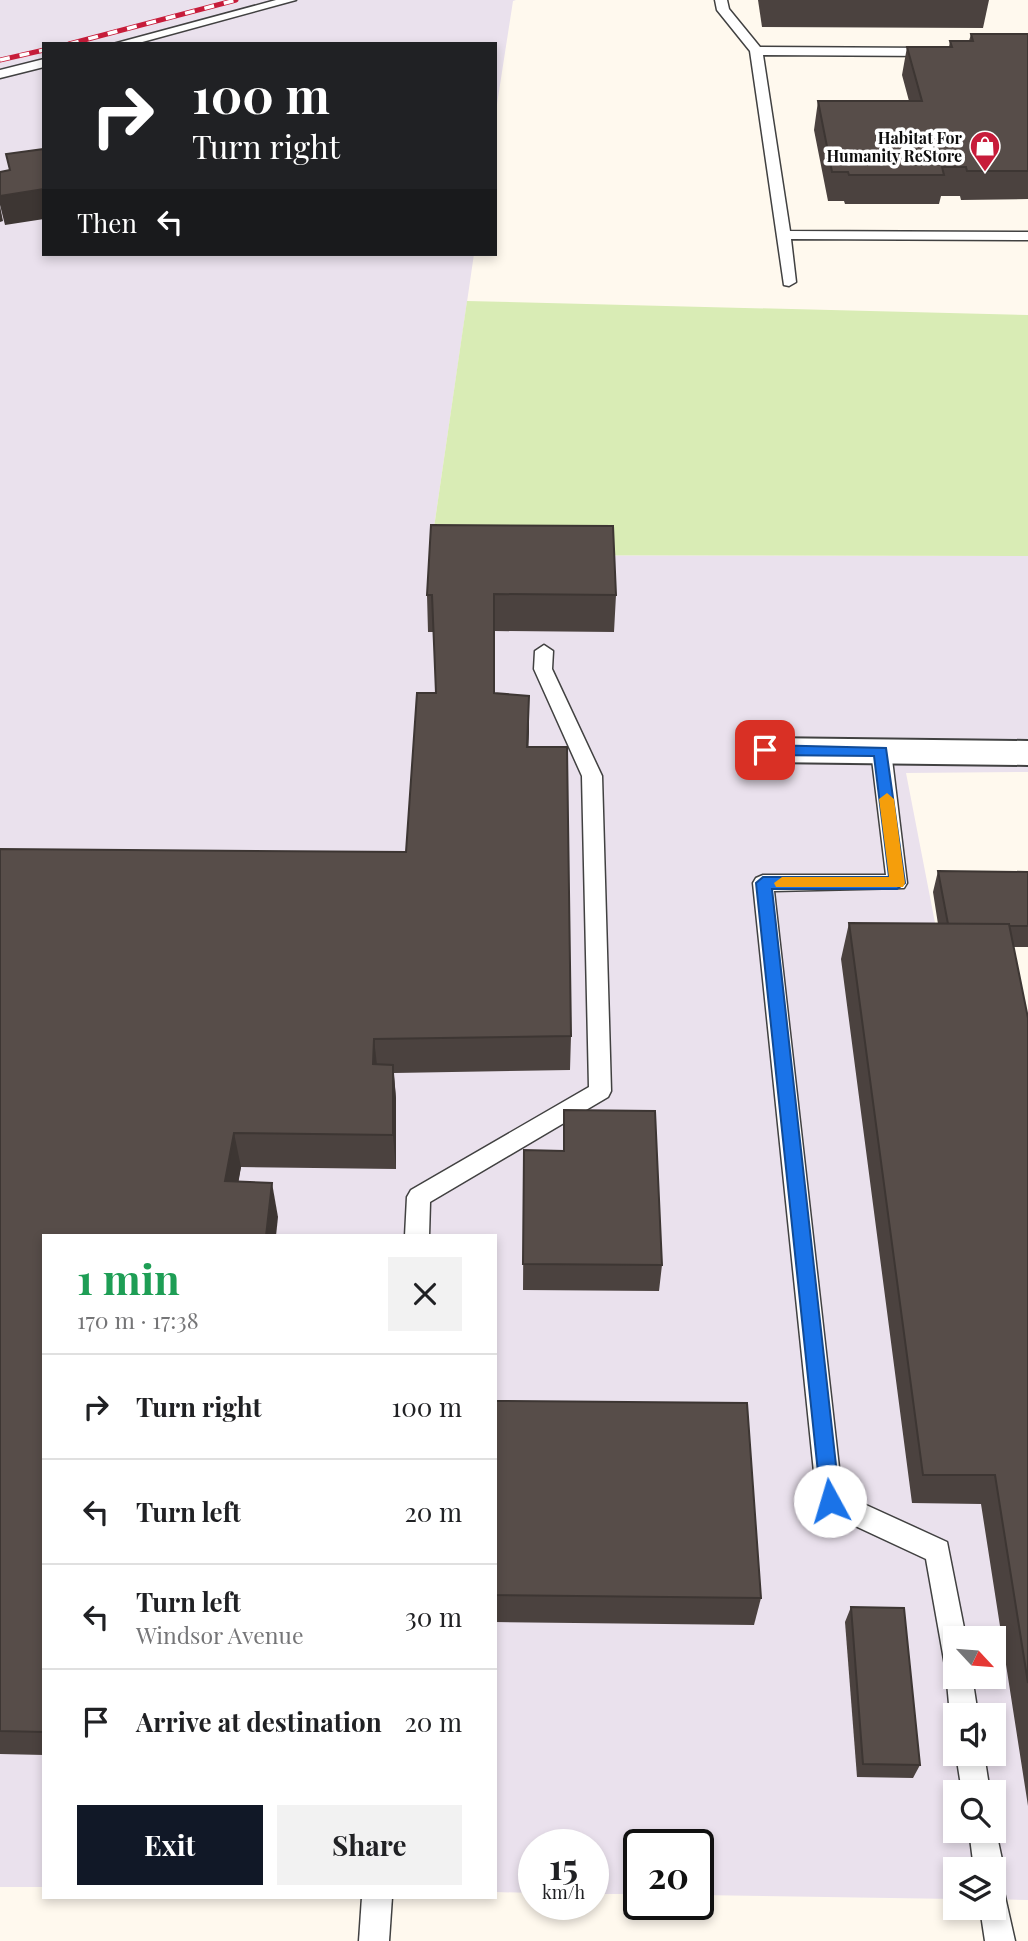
<!DOCTYPE html>
<html lang="en">
<head>
<meta charset="utf-8">
<style>
  body { margin:0; font-family:"Playfair Display",serif; background:#f2f2f2; color:#202124; height:100vh; display:flex; flex-direction:column; font-size:26px; white-space:nowrap }
  * { box-sizing:border-box; margin:0 }
  p { font-size:23px; color:#757577 }
  .icon { flex:none; width:38px; height:38px; fill:none; stroke:currentColor; stroke-width:2; stroke-linecap:round; stroke-linejoin:round }
  .map { position:relative; flex:1; overflow:hidden }
  .details { position:absolute; left:42px; top:1234px; width:455px; height:665px; display:flex; flex-direction:column; background:#fff; border-radius:0px; box-shadow:0 4px 10px #0003 }
  .details>* { flex:none }
  .top-card { position:absolute; left:42px; top:42px; width:455px; height:214px; border-radius:0px; box-shadow:0 4px 10px #0003; background:#202124; color:#fff; overflow:hidden }
  .needle { width:46px; rotate:116deg }
  .fabs { position:absolute; left:943px; top:1626px; display:grid; gap:14px }
  .fabs a { display:grid; place-items:center; width:63px; height:63px; border-radius:0px; background:#fff; box-shadow:0 4px 10px #0003; font-size:35px }
  .speed { position:absolute; left:518px; top:1829px; display:flex; gap:14px; font-size:35px; font-weight:700; text-align:center }
  .speed>* { display:grid; place-content:center; width:91px; height:91px; border-radius:50%; background:#fff; box-shadow:0 4px 10px #0003; line-height:1 }
  .speed small { font-size:18px; font-weight:400 }
  .speed .limit { border:4px solid #111; border-radius:10px; background:#fff; color:#111 }
  .pin { position:absolute; display:grid; place-items:center; width:60px; height:60px; color:#fff; margin:-30px; border-radius:14px; box-shadow:0 4px 10px #0006 }
  .me { position:absolute; width:77px; margin:-38px; rotate:354deg; stroke-linejoin:round; filter:drop-shadow(0 0 5px #0008) }
  .turn { display:flex; align-items:center; gap:24px; height:147px; padding:0 35px; font-size:32px }
  .turn .icon { width:91px; height:91px; stroke-width:2.5 }
  .turn b { display:block; font-size:49px; line-height:60px }
  .then { display:flex; align-items:center; height:66px; padding:0 35px; background:#0003; gap:14px; font-size:26px }
  .round { display:grid; place-items:center; flex:none; width:74px; height:74px; border-radius:0px; background:#f2f2f2 }
  .summary { display:flex; align-items:center; justify-content:space-between; height:119px; padding:0 35px }
  h1 { font-size:42px; font-weight:700; line-height:52px; color:#1e9e55 }
  .action { display:flex; gap:14px; margin-top:auto; padding:14px 35px }
  .action a { flex:1; height:80px; border-radius:0px; background:#111827; color:#fff; font-size:28px; font-weight:700; line-height:80px; text-align:center }
  .action a+a { background:#f2f2f2; color:#202124 }
  ul { padding:0; list-style:none }
  li { display:flex; align-items:center; gap:21px; height:105px; padding:0 35px; border-top:2px solid #e0e0e0 }
  li div { flex:1 }
  li b { display:block; font-size:26px }
  li em { font-style:normal }
  .map>svg:first-child { display:block }
  .industrial { fill:#eae1ed; fill-rule:evenodd }
  .green { fill:#d9ecb5 }
  .lines { fill:none; stroke-linecap:round; stroke-linejoin:round }
  .lane-casing { stroke:#414141; stroke-width:3 }
  .street-casing { stroke:#414141; stroke-width:4 }
  .lane { fill:#fff; fill-rule:evenodd }
  .street { fill:#fff; fill-rule:evenodd }
  .rail-casing { stroke:#c71c3a; stroke-width:5 }
  .rail { stroke:#fff; stroke-width:3.5; stroke-dasharray:10; stroke-linecap:butt }
  .wall { fill:#4b423f }
  .shaded-wall { fill:#3d3633 }
  .building { fill:#574d49; stroke:#3d3633; stroke-width:2 }
  .route { fill:#1a73e8; stroke:#114b97; stroke-width:2 }
  .slow { fill:#f59e0b }
  .labels { text-anchor:middle; dominant-baseline:central; stroke-width:7; stroke-linejoin:round; paint-order:stroke }
  .far-poi-label { font-size:16px; font-weight:bold; fill:#0e0e0e; stroke:#fff; text-anchor:end }
</style>
</head>
<body>
<div class="map">
<svg width="1028" height="1941" viewBox="0 0 1028 1941">
  <rect width="100%" height="100%" fill="#fff9ee"/>
  <path class="industrial" d="M0 0H516L513 1 495 117V44H44V254H474L430 555 1028 556V772L906 773 942 959 1028 1114V1900L994 1899V1869H956L955 1899 698 1895V1844H639V1894H593V1844H534V1893L495 1892V1236H44V1887H0ZM956 1638H994V1676H956ZM956 1715H994V1754H956ZM956 1792H994V1830H956Z"/>
  <polygon class="green" points="467,301 1028,315 1028,556 430,555"/>
  <g class="lines">
    <g class="lane-casing">
      <g id="lane">
        <polygon points="276,0 296,0 135,44 113,44"/>
        <polygon points="715,0 727,0 729,9 760,47 935,48 941,52 935,56 763,55 790,231 1028,232 1028,240 791,239 796,282 789,286 784,285 750,51 717,10"/>
        <polygon points="44,59 44,67 0,78 0,70"/>
        <polygon points="544,645 553,651 552,669 602,776 611,1091 608,1097 430,1202 429,1236 405,1236 407,1197 411,1190 589,1087 582,776 534,669 535,651"/>
        <polygon points="881,744 891,751 907,883 904,888 774,891 842,1494 947,1542 966,1638 956,1638 956,1676 972,1676 978,1715 956,1715 956,1725 950,1715 946,1671 926,1559 821,1510 817,1501 753,883 756,878 763,875 886,875 871,751"/>
        <polygon points="956,1754 984,1754 990,1792 962,1792"/>
        <polygon points="994,1822 1004,1869 999,1879 994,1881 994,1869 974,1869 969,1830 994,1830"/>
        <polygon points="994,1887 1004,1892 1015,1941 985,1941 980,1908 994,1908"/>
        <polygon points="362,1897 392,1897 389,1941 359,1941"/>
      </g>
    </g>
    <g class="street-casing">
      <polygon id="street" points="765,738 1028,741 1028,765 765,762 753,759 748,750 753,741"/>
    </g>
    <use href="#lane" class="lane"/>
    <use href="#street" class="street"/>
    <g class="rail-casing">
      <g id="rail">
        <polyline points="69,44 236,0"/>
        <polyline points="0,60 44,50"/>
      </g>
    </g>
    <use href="#rail" class="rail"/>
  </g>
  <g class="wall">
    <polygon points="758,0 989,0 983,28 762,27"/>
    <polygon points="971,34 1028,34 1028,199 961,200 960,196 941,196 939,204 845,204 844,201 828,201 814,130 818,101 909,101 902,75 907,47 949,47 950,41 969,41"/>
    <polygon points="431,525 616,595 614,632 494,631 494,693 529,696 528,747 571,1036 570,1070 394,1073 396,1099 396,1169 241,1167 238,1182 278,1217 44,1236 44,1755 0,1754 0,849 406,852 436,693 434,632 428,632 427,595"/>
    <polygon points="938,871 1028,872 1028,947 1013,947 1028,1018 1028,1806 981,1504 912,1503 841,959 849,923 938,924 933,892"/>
    <polygon points="564,1110 662,1265 659,1291 523,1290 524,1150 563,1151"/>
    <polygon points="495,1401 761,1598 754,1625 495,1622"/>
    <polygon points="851,1607 920,1765 913,1778 857,1777 845,1622"/>
  </g>
  <g class="shaded-wall">
    <polygon points="44,189 44,219 5,225 0,205 0,196"/>
    <polygon points="0,206 3,221 0,222"/>
    <polygon points="529,696 529,732 527,783 527,747"/>
    <polygon points="374,1039 378,1074 373,1064"/>
    <polygon points="393,1065 396,1099 396,1169 393,1135"/>
    <polygon points="234,1133 241,1167 233,1214 225,1181"/>
    <polygon points="272,1183 278,1217 276,1236 266,1236"/>
  </g>
  <g class="building">
    <polygon points="971,34 1028,34 1028,171 967,171 966,167 942,167 944,175 849,175 848,172 832,172 818,101 922,101 907,47 952,47 950,41 973,41"/>
    <polygon points="44,149 44,189 0,196 0,172 10,170 6,154"/>
    <polygon points="431,525 613,526 616,595 494,594 494,693 529,696 527,747 567,747 571,1036 374,1039 373,1064 393,1065 393,1135 234,1133 225,1181 272,1183 266,1236 44,1236 44,1732 0,1731 0,849 406,852 417,693 436,693 432,595 427,595"/>
    <polygon points="938,871 1028,872 1028,926 1009,926 1009,924 948,924"/>
    <polygon points="849,923 1009,924 1028,1018 1028,1683 995,1475 923,1475"/>
    <polygon points="564,1110 655,1111 662,1265 523,1264 524,1150 564,1151"/>
    <polygon points="495,1401 747,1403 761,1598 495,1595"/>
    <polygon points="851,1607 904,1608 920,1765 863,1764"/>
  </g>
  <polygon class="route" points="765,745 886,748 905,883 897,889 772,889 840,1501 837,1508 830,1511 823,1508 821,1501 756,883 763,877 889,877 874,756 765,755 758,750"/>
  <polygon class="slow" points="887,793 894,799 905,883 903,887 776,887 774,883 782,877 889,877 879,799"/>
  <defs>
    <g id="shop-pin" transform="scale(1.575)"><path d="M0 17L-7.5 6A9.5 9.5 0 1 1 7.5 6Z" fill="#c71c3a" stroke="#fff"/><path d="M-5-2.5h2.3a2.7 3.5 0 0 1 5.4 0H5L5.5 6h-11ZM-1.5-2.5h3a1.5 2.3 0 0 0-3 0Z" fill="#fff"/></g>
  </defs>
  <g fill-rule="evenodd">
    <use href="#shop-pin" x="985" y="146"/>
  </g>
  <g class="labels">
    <g class="far-poi-label">
      <text x="962" y="137">Habitat For<tspan x="962" dy="18">Humanity ReStore</tspan></text>
    </g>
  </g>
</svg>
<div class="fabs">
<a><svg class="needle" viewBox="-14 -14 28 28"><path d="M0-13l5 13h-10z" fill="#e53935"/><path d="M0 13l5-13h-10z" fill="#757577"/></svg></a>
<a><svg class="icon" aria-label="sound" viewBox="0 0 24 24"><path d="M4 9h4l5-4v14l-5-4H4zM17 9q2 3 0 6"/></svg></a>
<a><svg class="icon" aria-label="search" viewBox="0 0 24 24"><circle cx="10" cy="10" r="6"/><path d="M15 15l6 6"/></svg></a>
<a><svg class="icon" aria-label="layers" viewBox="0 0 24 24"><path d="M12 4l9 5-9 5-9-5zM3 14l9 5 9-5"/></svg></a>
</div>
<div class="speed"><div>15<small>km/h</small></div><div class="limit">20</div></div>
<div class="pin" style="left:765px;top:750px;background:#d93025"><svg class="icon" aria-label="arrive" viewBox="0 0 24 24"><path d="M6 21V4h12l-3 4 3 4H6"/></svg></div>
<svg class="me" style="left:830px;top:1501px" viewBox="-20 -20 40 40"><circle r="19" fill="#fff"/><path d="M0-13L10 11 0 6-10 11z" fill="#1a73e8"/></svg>
<div class="top-card">
<div class="turn"><svg class="icon" aria-label="right" viewBox="0 0 24 24"><path d="M7 20v-9h11M14 6l5 5-5 5"/></svg><div><b>100 m</b>Turn right</div></div>
<div class="then">Then<svg class="icon" aria-label="left" viewBox="0 0 24 24"><path d="M17 20v-9H6M10 6l-5 5 5 5"/></svg></div>
</div>
<section class="details">
<div class="summary"><div><h1>1 min</h1><p>170 m · 17:38</p></div><a class="round"><svg class="icon" aria-label="close" viewBox="0 0 24 24"><path d="M6 6l12 12M18 6L6 18"/></svg></a></div>
<ul>
<li><svg class="icon" aria-label="right" viewBox="0 0 24 24"><path d="M7 20v-9h11M14 6l5 5-5 5"/></svg><div><b>Turn right</b></div><em>100 m</em></li>
<li><svg class="icon" aria-label="left" viewBox="0 0 24 24"><path d="M17 20v-9H6M10 6l-5 5 5 5"/></svg><div><b>Turn left</b></div><em>20 m</em></li>
<li><svg class="icon" aria-label="left" viewBox="0 0 24 24"><path d="M17 20v-9H6M10 6l-5 5 5 5"/></svg><div><b>Turn left</b><p>Windsor Avenue</p></div><em>30 m</em></li>
<li><svg class="icon" aria-label="arrive" viewBox="0 0 24 24"><path d="M6 21V4h12l-3 4 3 4H6"/></svg><div><b>Arrive at destination</b></div><em>20 m</em></li>
</ul>
<div class="action"><a>Exit</a><a>Share</a></div>
</section>
</div>
</body>
</html>
